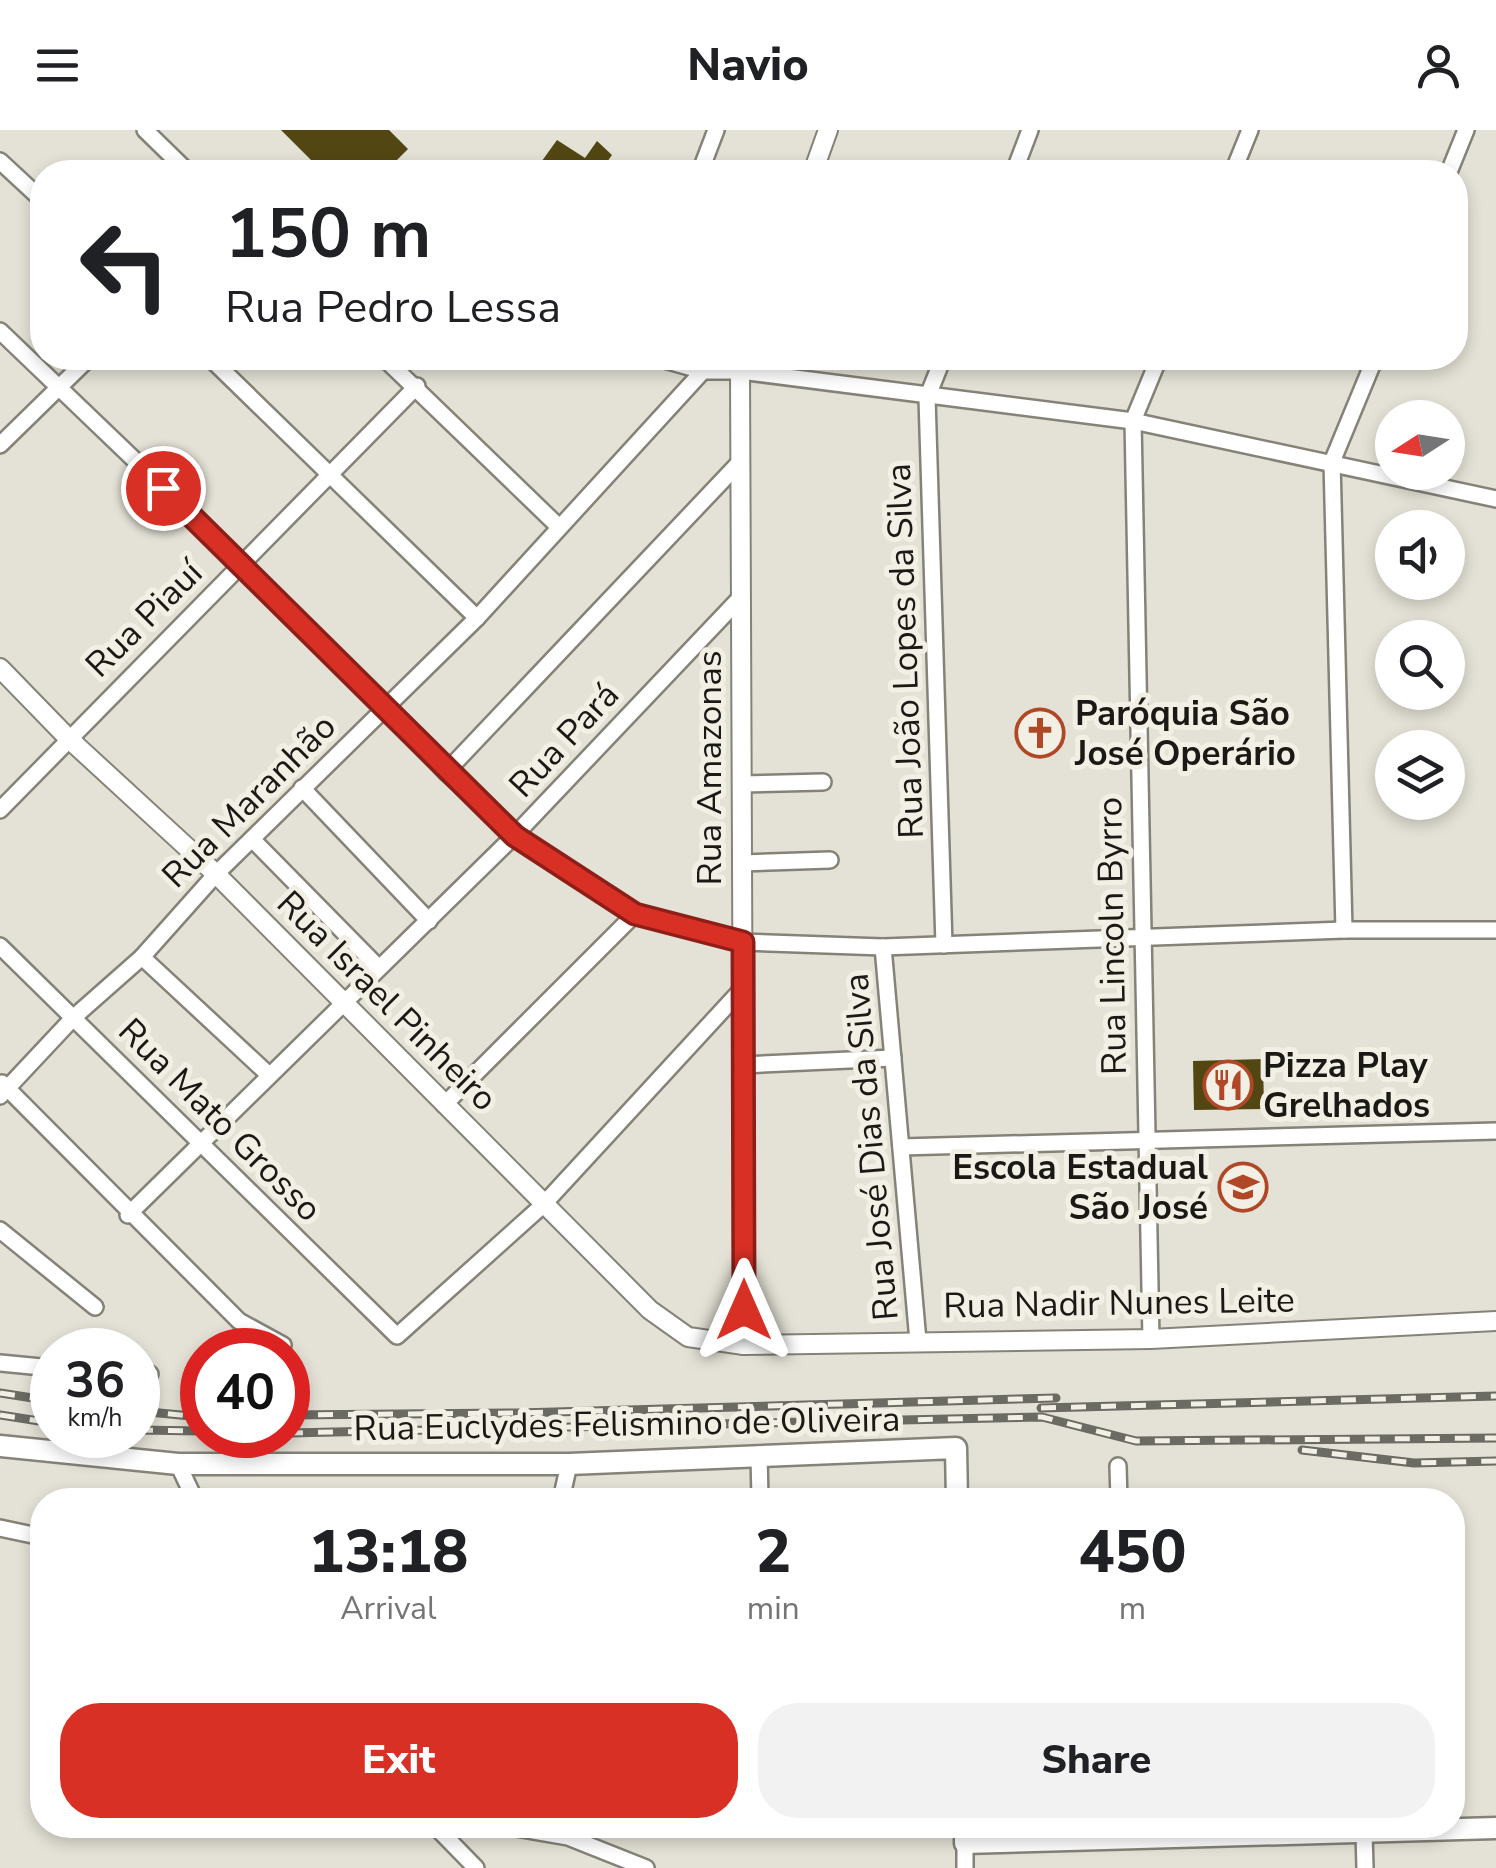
<!DOCTYPE html>
<html lang="en">
<head>
<meta charset="utf-8">
<style>
  body { margin:0; font-family:"Nunito Sans",sans-serif; background:#f2f2f2; color:#202124; height:100vh; display:flex; flex-direction:column; font-size:38px; white-space:nowrap }
  * { box-sizing:border-box; margin:0 }
  p { font-size:32px; color:#757577 }
  .icon { flex:none; width:55px; height:55px; fill:none; stroke:currentColor; stroke-width:2; stroke-linecap:round; stroke-linejoin:round }
  .map { position:relative; flex:1; overflow:hidden }
  .details { position:absolute; left:30px; top:1358px; width:1435px; height:350px; display:flex; flex-direction:column; background:#fff; border-radius:40px; box-shadow:0 5px 15px #0003 }
  .details>* { flex:none }
  .hud { position:absolute; left:30px; top:30px; width:1438px; height:210px; border-radius:40px; box-shadow:0 5px 15px #0003; background:#fff; color:#202124; overflow:hidden }
  .needle { width:65px; rotate:258deg }
  .fabs { position:absolute; left:1375px; top:270px; display:grid; gap:20px }
  .fabs a { display:grid; place-items:center; width:90px; height:90px; border-radius:50%; background:#fff; box-shadow:0 5px 15px #0003; font-size:50px }
  .speed { position:absolute; left:30px; top:1198px; display:flex; gap:20px; font-size:50px; font-weight:700; text-align:center }
  .speed>* { display:grid; place-content:center; width:130px; height:130px; border-radius:50%; background:#fff; box-shadow:0 5px 15px #0003; line-height:1 }
  .speed small { font-size:25px; font-weight:400 }
  .speed .limit { border:15px solid #d22; background:#fff; color:#111 }
  .pin { position:absolute; display:grid; place-items:center; width:85px; height:85px; color:#fff; margin:-42px; border:5px solid #fff; border-radius:50%; box-shadow:0 2px 10px #0007 }
  .me { position:absolute; width:110px; margin:-55px; rotate:0deg; stroke-linejoin:round; filter:drop-shadow(0 0 8px #0008) }
  .turn { display:flex; align-items:center; gap:35px; height:210px; padding:0 30px; font-size:45px }
  .turn .icon { width:130px; height:130px; stroke-width:2.5 }
  .turn b { display:block; font-size:70px; line-height:85px }
  .eta { display:flex; justify-content:space-evenly; align-items:center; height:170px; text-align:center }
  .eta b { font-size:60px; font-weight:800; line-height:70px }
  .button { display:flex; gap:20px; margin-top:auto; padding:20px 30px }
  .button a { flex:1; height:115px; border-radius:40px; background:#d93025; color:#fff; font-size:40px; font-weight:800; line-height:115px; text-align:center }
  .button a+a { background:#f2f2f2; color:#202124 }
  header { display:flex; justify-content:space-between; align-items:center; height:130px; padding:0 30px; background:#fff; font-size:45px; font-weight:800 }
  .map>svg:first-child { display:block }
  .building { fill:#524713 }
  .lines { fill:none; stroke-linecap:round; stroke-linejoin:round }
  .minor-casing { stroke:#858378; stroke-width:20 }
  .tertiary-casing { stroke:#858378; stroke-width:22 }
  .secondary-casing { stroke:#858378; stroke-width:25 }
  .minor { stroke:#fff; stroke-width:15 }
  .tertiary { stroke:#fff; stroke-width:18 }
  .secondary { stroke:#fff; stroke-width:20 }
  .rail-casing { stroke:#6b6a63; stroke-width:9 }
  .rail { stroke:#f2efe4; stroke-width:5; stroke-dasharray:15; stroke-linecap:butt }
  .route-casing { stroke:#8d1f18; stroke-width:25 }
  .route { stroke:#d93025; stroke-width:18 }
  .labels { text-anchor:middle; dominant-baseline:central; stroke-width:10; stroke-linejoin:round; paint-order:stroke }
  .street-label { font-size:35px; fill:#1a1915; stroke:#f2efe4 }
  .poi-label { font-size:35px; font-weight:bold; fill:#1a1915; stroke:#f2efe4; text-anchor:start }
</style>
</head>
<body>
<header><svg class="icon" aria-label="menu" viewBox="0 0 24 24"><path d="M4 6h16M4 12h16M4 18h16"/></svg>Navio<svg class="icon" aria-label="person" viewBox="0 0 24 24"><circle cx="12" cy="8" r="4"/><path d="M4 21q1-7 8-7t8 7"/></svg></header>
<div class="map">
<svg width="1496" height="1738" viewBox="0 0 1496 1738">
  <rect width="100%" height="100%" fill="#e4e2d6"/>
  <g class="building">
    <polygon points="281,0 389,0 408,19 385,42 323,42"/>
    <polygon points="557,10 585,28 597,11 612,25 602,39 608,42 534,42"/>
    <polygon points="1263,929 1264,979 1194,980 1193,931"/>
  </g>
  <g class="lines">
    <g class="minor-casing">
      <g id="minor">
        <polyline points="145,0 188,42"/>
        <polyline points="0,31 42,70"/>
        <polyline points="700,42 716,0"/>
        <polyline points="1014,42 1030,0"/>
        <polyline points="1233,42 1250,0"/>
        <polyline points="1449,42 1466,0"/>
        <polyline points="0,201 242,433 446,642 515,705 635,784 743,812 883,817 1344,800 1496,800"/>
        <polyline points="210,228 477,488"/>
        <polyline points="384,228 558,396"/>
        <polyline points="657,228 703,241 740,241 1133,291 1496,369"/>
        <polyline points="943,228 927,268 944,815"/>
        <polyline points="0,315 89,228"/>
        <polyline points="446,642 740,332"/>
        <polyline points="742,654 823,652"/>
        <polyline points="302,658 429,791"/>
        <polyline points="0,680 417,256"/>
        <polyline points="252,709 379,838"/>
        <polyline points="742,733 830,730"/>
        <polyline points="1344,800 1332,332 1375,228"/>
        <polyline points="0,816 397,1206 543,1075 743,858"/>
        <polyline points="883,817 918,1211"/>
        <polyline points="142,827 269,945"/>
        <polyline points="743,935 893,928"/>
        <polyline points="2,953 239,1191 283,1215"/>
        <polyline points="0,966 74,887 142,827 216,744 477,488 703,241"/>
        <polyline points="444,975 635,784"/>
        <polyline points="901,1017 1496,1001"/>
        <polyline points="128,1085 515,705 741,467"/>
        <polyline points="0,1100 95,1177"/>
        <polyline points="1151,1209 1133,291 1159,228"/>
        <polyline points="0,1233 52,1238"/>
        <polyline points="138,1243 150,1244"/>
        <polyline points="759,1324 760,1370"/>
        <polyline points="178,1334 195,1370"/>
        <polyline points="1118,1336 1119,1370"/>
        <polyline points="561,1370 569,1334"/>
        <polyline points="0,1398 42,1407"/>
        <polyline points="434,1695 476,1738"/>
        <polyline points="498,1695 568,1707 646,1738"/>
        <polyline points="1364,1702 1365,1738"/>
        <polyline points="965,1738 965,1713"/>
      </g>
    </g>
    <g class="tertiary-casing">
      <g id="tertiary">
        <polyline points="813,42 828,0"/>
        <polyline points="0,538 68,608 216,744 650,1180 688,1207 744,1215 1151,1209 1496,1191"/>
        <polyline points="744,1215 740,241 745,228"/>
      </g>
    </g>
    <g class="secondary-casing">
      <g id="secondary">
        <polyline points="0,1316 178,1334 569,1334 956,1318 957,1370"/>
        <polyline points="965,1695 965,1713 1496,1698"/>
      </g>
    </g>
    <use href="#minor" class="minor"/>
    <use href="#tertiary" class="tertiary"/>
    <use href="#secondary" class="secondary"/>
    <g class="rail-casing">
      <g id="rail">
        <polyline points="0,1263 52,1271"/>
        <polyline points="1041,1278 1496,1266"/>
        <polyline points="138,1281 202,1287"/>
        <polyline points="0,1285 52,1293"/>
        <polyline points="288,1285 518,1283 1056,1268"/>
        <polyline points="138,1300 202,1301"/>
        <polyline points="288,1303 1042,1287 1136,1311 1496,1308"/>
        <polyline points="1302,1320 1414,1333 1496,1331"/>
      </g>
    </g>
    <use href="#rail" class="rail"/>
  </g>
  <g class="lines">
    <g class="route-casing">
      <polyline id="route" points="163,358 515,706 635,784 743,812 744,1180"/>
    </g>
    <use href="#route" class="route"/>
  </g>
  <defs>
    <g id="church-ring" transform="scale(2.5)"><circle r="9.5" fill="#f2efe4" stroke="#b04727" stroke-width="1.5"/><path d="M-1.2-6h2.4v3.5h3.3v2.4h-3.3V6h-2.4V-.1h-3.3v-2.4h3.3Z" fill="#b04727"/></g>
    <g id="restaurant-ring" transform="scale(2.5)"><circle r="9.5" fill="#f2efe4" stroke="#b04727" stroke-width="1.5"/><path d="M-5-6h1v4h1v-4h1v4h1v-4h1v5L-1.5 .5V6h-2V.5L-5-1ZM5-6V6H3V1.5H1.5Q1.5-4 5-6Z" fill="#b04727"/></g>
    <g id="school-ring" transform="scale(2.5)"><circle r="9.5" fill="#f2efe4" stroke="#b04727" stroke-width="1.5"/><path d="M0-5L7-2L0 1L-7-2ZM-4 1L0 2.5L4 1V4Q0 6-4 4Z" fill="#b04727"/></g>
  </defs>
  <g fill-rule="evenodd">
    <use href="#church-ring" x="1040" y="603"/>
    <use href="#restaurant-ring" x="1228" y="955"/>
    <use href="#school-ring" x="1243" y="1057"/>
  </g>
  <g class="labels">
    <g class="street-label">
      <text transform="translate(144 489) rotate(-45)">Rua Piauí</text>
      <text transform="translate(905 521) rotate(-92)">Rua João Lopes da Silva</text>
      <text transform="translate(564 610) rotate(-47)">Rua Pará</text>
      <text transform="translate(709 638) rotate(-90)">Rua Amazonas</text>
      <text transform="translate(249 671) rotate(-45)">Rua Maranhão</text>
      <text transform="translate(1112 806) rotate(-91)">Rua Lincoln Byrro</text>
      <text transform="translate(387 871) rotate(45)">Rua Israel Pinheiro</text>
      <text transform="translate(220 990) rotate(45)">Rua Mato Grosso</text>
      <text transform="translate(871 1017) rotate(-95)">Rua José Dias da Silva</text>
      <text transform="translate(1119 1173) rotate(-1)">Rua Nadir Nunes Leite</text>
      <text transform="translate(627 1294) rotate(-1)">Rua Euclydes Felismino de Oliveira</text>
    </g>
    <g class="poi-label">
      <text x="1075" y="583">Paróquia São<tspan x="1075" dy="40">José Operário</tspan></text>
      <text x="1263" y="935">Pizza Play<tspan x="1263" dy="40">Grelhados</tspan></text>
      <text x="1208" y="1037" text-anchor="end">Escola Estadual<tspan x="1208" dy="40">São José</tspan></text>
    </g>
  </g>
</svg>
<div class="fabs">
<a><svg class="needle" viewBox="-14 -14 28 28"><path d="M0-13l5 13h-10z" fill="#e53935"/><path d="M0 13l5-13h-10z" fill="#757577"/></svg></a>
<a><svg class="icon" aria-label="sound" viewBox="0 0 24 24"><path d="M4 9h4l5-4v14l-5-4H4zM17 9q2 3 0 6"/></svg></a>
<a><svg class="icon" aria-label="search" viewBox="0 0 24 24"><circle cx="10" cy="10" r="6"/><path d="M15 15l6 6"/></svg></a>
<a><svg class="icon" aria-label="layers" viewBox="0 0 24 24"><path d="M12 4l9 5-9 5-9-5zM3 14l9 5 9-5"/></svg></a>
</div>
<div class="speed"><div>36<small>km/h</small></div><div class="limit">40</div></div>
<div class="pin" style="left:163px;top:358px;background:#d93025"><svg class="icon" aria-label="arrive" viewBox="0 0 24 24"><path d="M6 21V4h12l-3 4 3 4H6"/></svg></div>
<svg class="me" style="left:744px;top:1180px" viewBox="-20 -20 40 40"><path d="M0-17L14 15 0 8-14 15z" fill="#d93025" stroke="#fff" stroke-width="4"/></svg>
<div class="hud">
<div class="turn"><svg class="icon" aria-label="left" viewBox="0 0 24 24"><path d="M17 20v-9H6M10 6l-5 5 5 5"/></svg><div><b>150 m</b>Rua Pedro Lessa</div></div>
</div>
<section class="details">
<div class="eta">
<div><b>13:18</b><p>Arrival</p></div>
<div><b>2</b><p>min</p></div>
<div><b>450</b><p>m</p></div>
</div>
<div class="button"><a>Exit</a><a>Share</a></div>
</section>
</div>
</body>
</html>
